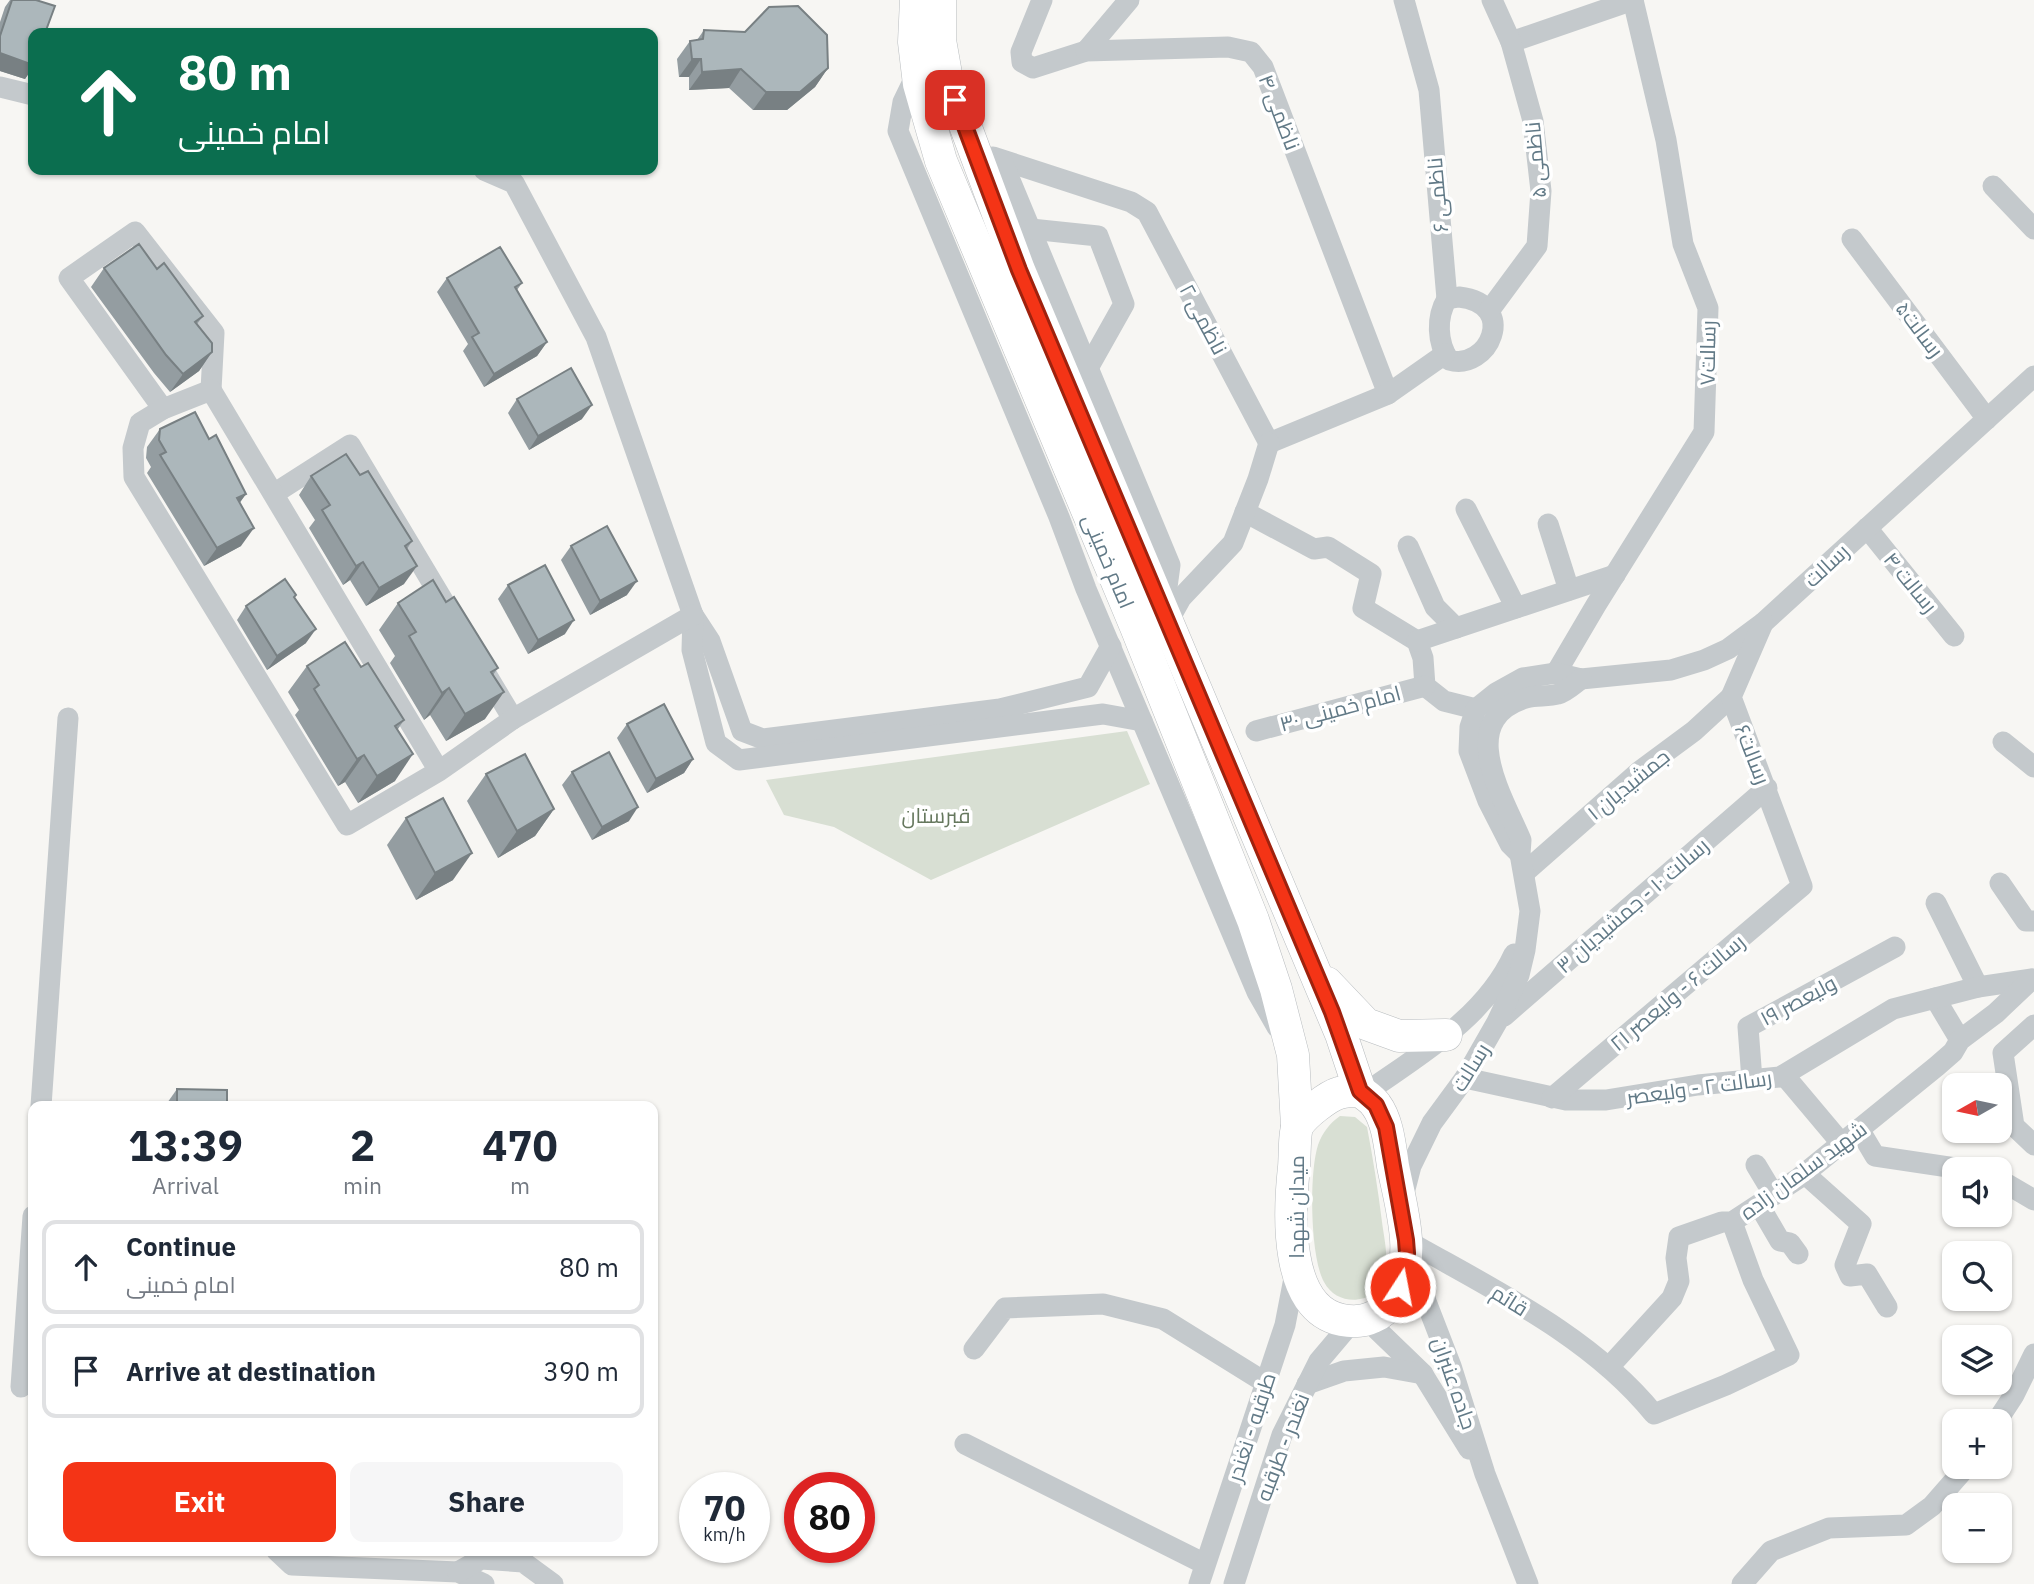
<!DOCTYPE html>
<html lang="en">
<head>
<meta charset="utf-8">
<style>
  body { margin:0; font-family:"IBM Plex Sans",Cairo,sans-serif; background:#f6f6f7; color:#1f2937; height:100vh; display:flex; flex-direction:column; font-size:26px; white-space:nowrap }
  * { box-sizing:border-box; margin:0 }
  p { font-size:23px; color:#747a83 }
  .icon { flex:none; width:38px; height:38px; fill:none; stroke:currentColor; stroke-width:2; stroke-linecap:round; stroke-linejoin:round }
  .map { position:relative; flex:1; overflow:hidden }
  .panel { position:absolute; left:28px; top:1101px; width:630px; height:455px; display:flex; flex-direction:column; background:#fff; border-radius:14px; box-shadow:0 2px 5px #0004 }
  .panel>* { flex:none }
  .top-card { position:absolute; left:28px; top:28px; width:630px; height:147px; border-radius:14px; box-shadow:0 2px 5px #0004; background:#0b6e4f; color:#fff; overflow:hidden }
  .needle { width:46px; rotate:261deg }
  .buttons { position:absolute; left:1942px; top:1073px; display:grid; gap:14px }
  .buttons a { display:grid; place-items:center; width:70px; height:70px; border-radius:14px; background:#fff; box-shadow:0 2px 5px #0004; font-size:35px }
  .speed { position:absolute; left:679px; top:1472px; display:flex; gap:14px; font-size:35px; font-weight:700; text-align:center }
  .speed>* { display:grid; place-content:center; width:91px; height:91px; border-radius:50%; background:#fff; box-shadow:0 2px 5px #0004; line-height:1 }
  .speed small { font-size:18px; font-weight:400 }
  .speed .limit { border:10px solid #d22; background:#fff; color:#111 }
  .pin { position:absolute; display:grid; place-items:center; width:60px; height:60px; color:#fff; margin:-30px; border-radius:14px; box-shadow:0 4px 10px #0006 }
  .me { position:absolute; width:77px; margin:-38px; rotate:11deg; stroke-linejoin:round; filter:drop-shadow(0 0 5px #0008) }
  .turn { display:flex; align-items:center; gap:24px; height:147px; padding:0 35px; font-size:32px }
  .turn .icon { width:91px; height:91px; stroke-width:2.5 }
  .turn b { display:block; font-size:49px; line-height:60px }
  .eta { display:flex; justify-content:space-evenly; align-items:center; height:119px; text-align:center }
  .eta b { font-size:42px; font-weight:700; line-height:49px }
  .cta { display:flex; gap:14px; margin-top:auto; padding:14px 35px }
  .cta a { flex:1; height:80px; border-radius:14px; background:#f43416; color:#fff; font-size:28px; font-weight:700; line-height:80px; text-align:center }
  .cta a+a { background:#f6f6f7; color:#1f2937 }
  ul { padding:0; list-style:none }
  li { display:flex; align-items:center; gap:21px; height:94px; margin:0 14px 10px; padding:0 21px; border:4px solid #e0e1e3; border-radius:14px }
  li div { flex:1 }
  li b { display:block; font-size:26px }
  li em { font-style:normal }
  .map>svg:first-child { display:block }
  .green { fill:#d8dfd3 }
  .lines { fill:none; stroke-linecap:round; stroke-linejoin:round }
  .highway-casing { stroke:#b8bcbf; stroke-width:33 }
  .minor { stroke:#c4c9cc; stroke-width:21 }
  .highway { stroke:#fff; stroke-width:32 }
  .wall { fill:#949da1 }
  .shaded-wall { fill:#788083 }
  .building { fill:#acb7bb; stroke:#788083; stroke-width:2 }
  .route-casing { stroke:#9f220e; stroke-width:18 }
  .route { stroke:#f43416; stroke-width:12 }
  .labels { text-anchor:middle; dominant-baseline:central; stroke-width:7; stroke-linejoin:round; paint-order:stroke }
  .street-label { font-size:21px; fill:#627a87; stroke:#fff }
  .park-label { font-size:21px; fill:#66785e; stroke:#fff }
</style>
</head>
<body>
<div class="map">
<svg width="2034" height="1584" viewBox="0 0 2034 1584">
  <rect width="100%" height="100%" fill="#f7f6f3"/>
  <g class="green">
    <polygon points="1127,731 1150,784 931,880 834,827 784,815 766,780"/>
    <path d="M1340 1116 1355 1117 1367 1127C1373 1158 1378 1190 1382 1222 1384 1238 1389 1258 1385 1275 1379 1304 1338 1309 1324 1282 1310 1257 1309 1173 1318 1145 1323 1132 1329 1124 1340 1116Z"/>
  </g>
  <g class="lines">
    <g class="highway-casing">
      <g id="highway">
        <polyline points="916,0 914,42 919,84 941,161 1136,627 1253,920 1276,989 1293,1055 1297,1126"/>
        <polyline points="940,0 940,40 946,74 1019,270 1341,1034 1360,1091"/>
        <polyline points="1327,983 1366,1024 1399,1036 1446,1035"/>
        <path d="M1360 1091C1365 1095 1372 1099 1376 1105 1388 1121 1390 1147 1393 1166 1401 1208 1419 1260 1392 1299 1388 1306 1381 1314 1373 1317 1363 1322 1353 1322 1342 1320 1284 1309 1289 1213 1294 1167 1295 1158 1294 1133 1298 1125 1304 1115 1328 1096 1339 1093 1345 1091 1354 1091 1360 1091Z"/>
      </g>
    </g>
    <g class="minor">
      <polyline points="1042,0 1021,52 1022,62 1033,68 1086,51 1228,47 1251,52 1263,67 1388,394"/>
      <polyline points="1404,0 1429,90 1447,299"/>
      <polyline points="1511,42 1633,0"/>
      <polyline points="1086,51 1129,0"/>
      <polyline points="918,71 903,102 898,131 1059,517 1086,589 1257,992 1277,1027"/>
      <polyline points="0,87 33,95"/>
      <polyline points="993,157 1131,202 1147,212 1269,443"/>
      <polyline points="1002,161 1170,565 1164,609"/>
      <polyline points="484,170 514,183 596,337 693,615 710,641 742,731 763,739 1000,709 1088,687 1111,646"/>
      <polyline points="1993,186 2034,229"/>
      <polyline points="1031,229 1098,236 1124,304 1088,368"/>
      <polyline points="1852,239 1987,419"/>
      <path d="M1459 297C1520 304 1488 372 1449 360 1437 343 1436 317 1447 299Z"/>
      <polyline points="1489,311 1537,246 1541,191 1533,121 1511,42 1492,0"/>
      <polyline points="163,409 69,278 135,232 214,333 211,390"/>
      <polyline points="1269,443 1388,394 1445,354"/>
      <polyline points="275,493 350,445 445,604"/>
      <polyline points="1466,509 1516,608"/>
      <polyline points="1245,512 1314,549 1328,547 1371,574 1363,608 1417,641 1423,658 1425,686 1444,701 1476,709"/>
      <polyline points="1548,524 1569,590"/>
      <polyline points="1867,528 1954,636"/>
      <polyline points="1408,546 1435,607 1456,628"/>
      <polyline points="693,615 692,650 716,743 739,760 1103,714 1142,721"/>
      <polyline points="1167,623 1181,598 1233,543 1258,479 1269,443"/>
      <polyline points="1417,641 1615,575"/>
      <polyline points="1556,673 1596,605 1704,432 1708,308 1683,244 1666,140 1633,0"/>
      <polyline points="486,674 513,719"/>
      <polyline points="1256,731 1425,686"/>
      <polyline points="2003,742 2034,767"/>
      <polyline points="439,771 211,390 163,409 140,423 133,448 134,477 347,825 439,771 513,719 693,615"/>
      <polyline points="1520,854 1510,844 1488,801 1469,751 1470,727 1476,709 1496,693 1523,678 1556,673 1581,679 1671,670 1704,660 1728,649 1763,623 2034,376"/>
      <polyline points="1525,872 1640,771 1694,731 1731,697"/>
      <polyline points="2000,883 2026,921 2034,921"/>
      <polyline points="1936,903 1978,987"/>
      <polyline points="1935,998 1960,1040"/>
      <polyline points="1504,1016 1767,788"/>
      <polyline points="2034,1025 2003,1053 2014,1126 2034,1145"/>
      <polyline points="1784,1075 1842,1144"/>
      <polyline points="1465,1078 1566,1100 1606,1100 1698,1085 1780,1077 1893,1009 1978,987 2032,979"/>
      <polyline points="1752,1080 1748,1027 1895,947"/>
      <path d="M1364 1094C1419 1055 1485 1018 1514 954"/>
      <polyline points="1552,1098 1802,886 1731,697 1763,623"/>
      <polyline points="41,1106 68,718"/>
      <polyline points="1859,1129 1875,1156 1962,1169"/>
      <polyline points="1756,1165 1774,1195"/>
      <polyline points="1805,1174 1861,1224 1845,1265 1850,1276 1867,1274 1887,1307"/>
      <polyline points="2000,1180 2034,1200"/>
      <path d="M1403 1197 1411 1166 1432 1123 1465 1078 1497 1022 1519 975 1525 950 1530 911 1520 854 1521 840C1502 795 1455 720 1526 698 1536 695 1548 697 1558 694 1566 692 1574 684 1581 679"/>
      <polyline points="1759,1205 1780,1241 1790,1243 1798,1254"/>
      <path d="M1406 1240C1492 1289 1591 1336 1654 1414L1726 1385 1789 1355 1753 1280 1732 1222"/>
      <polyline points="1408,1255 1451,1366 1485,1474 1528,1584"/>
      <polyline points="1367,1320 1422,1373 1469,1449"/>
      <polyline points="974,1349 1005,1308 1103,1304 1163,1319 1266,1383"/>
      <polyline points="1609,1367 1672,1298 1679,1281 1676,1258 1679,1237 1722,1222 1732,1222 1799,1178 1937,1066 1953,1052 1960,1040 1996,1013 2032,979"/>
      <polyline points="1307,1384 1344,1371 1384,1367 1423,1374"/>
      <polyline points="21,1387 33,1216"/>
      <polyline points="1997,1421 2014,1395 2034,1354"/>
      <polyline points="965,1444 1205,1564"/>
      <polyline points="276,1550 292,1565 458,1572 484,1584"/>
      <polyline points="458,1572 481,1559 523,1562 553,1584"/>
      <polyline points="1199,1584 1285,1325 1296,1268"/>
      <polyline points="1234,1584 1282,1435 1319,1361 1352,1322"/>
      <polyline points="1742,1584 1771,1551 1829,1528 1906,1525 1932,1506 1967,1466"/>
    </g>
    <use href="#highway" class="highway"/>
  </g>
  <g class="wall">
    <polygon points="10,0 36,0 33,33 33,67 25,79 0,71 0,22 5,7"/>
    <polygon points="704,30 828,68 815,87 787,110 753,110 729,88 689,90 689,77 679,77 677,59 690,41 697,40"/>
    <polygon points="104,268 157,269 203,316 197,324 212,352 199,371 170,392 154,373 91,287"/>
    <polygon points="447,278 522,283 517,290 547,342 537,356 484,387 463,351 468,344 437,292"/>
    <polygon points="517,399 582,419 529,450 508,413"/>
    <polygon points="160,429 209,439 246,494 240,502 241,546 204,566 147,473 151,467 146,458 147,447"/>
    <polygon points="360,475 412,541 407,549 404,584 366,606 350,580 343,585 309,528 315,520 299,495 311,476"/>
    <polygon points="571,546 627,595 590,615 561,560"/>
    <polygon points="508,585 565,634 528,654 498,599"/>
    <polygon points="294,598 306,643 267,670 237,620 246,606"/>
    <polygon points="446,602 498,668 493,675 485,719 446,741 430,715 424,720 390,663 395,656 379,630 398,603"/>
    <polygon points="307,666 361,667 404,720 398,729 395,781 358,803 345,782 338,786 295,715 299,710 288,692"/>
    <polygon points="627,724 693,759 684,773 647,793 617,738"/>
    <polygon points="572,772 629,821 592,840 562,785"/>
    <polygon points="486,774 554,809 535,836 498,858 467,801"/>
    <polygon points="406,818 453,880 416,900 387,845"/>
    <polygon points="177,1089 227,1106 165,1106"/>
  </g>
  <g class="shaded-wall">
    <polygon points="0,53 33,65 33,67 25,79 0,71"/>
    <polygon points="692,59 701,59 689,77 679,77"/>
    <polygon points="828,68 815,87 787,110 753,110 766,92"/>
    <polygon points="741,69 729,88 689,90 702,72"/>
    <polygon points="547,342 537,356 484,387 494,374"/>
    <polygon points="212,352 199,371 170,392 183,374"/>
    <polygon points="592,405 582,419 529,450 538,436"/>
    <polygon points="246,494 233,512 237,498"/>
    <polygon points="254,528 241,546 204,566 217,548"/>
    <polygon points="363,562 350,580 343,585 356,566"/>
    <polygon points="417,566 404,584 366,606 379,588"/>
    <polygon points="637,581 627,595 590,615 600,601"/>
    <polygon points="574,620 565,634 528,654 538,640"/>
    <polygon points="316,629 306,643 267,670 277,656"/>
    <polygon points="449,688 430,715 424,720 442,693"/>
    <polygon points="504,692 485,719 446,741 465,714"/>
    <polygon points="413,754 395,781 358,803 377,776"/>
    <polygon points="364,755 345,782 338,786 357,759"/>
    <polygon points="693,759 684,773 647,793 656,779"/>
    <polygon points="638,807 629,821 592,840 602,827"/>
    <polygon points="554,809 535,836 498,858 517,831"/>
    <polygon points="472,853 453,880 416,900 435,873"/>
  </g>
  <g class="building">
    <polygon points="12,0 36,0 55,6 45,33 33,33 33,65 0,53 0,36"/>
    <polygon points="798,6 827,35 828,68 800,92 766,92 741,69 702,72 701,59 692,59 690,41 703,39 704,30 745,32 769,7"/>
    <polygon points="139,244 157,269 164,263 203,316 195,322 212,343 212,352 183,374 166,355 104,268"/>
    <polygon points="500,247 522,283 515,287 547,342 494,374 472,337 479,333 447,278"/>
    <polygon points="571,368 592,405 538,436 517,399"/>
    <polygon points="195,412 209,439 216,435 246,494 237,498 254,528 217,548 160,455 166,452 159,440 160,429"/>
    <polygon points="346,454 360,475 368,471 412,541 405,546 417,566 379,588 363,562 356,566 322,510 330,505 311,476"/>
    <polygon points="607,526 637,581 600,601 571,546"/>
    <polygon points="545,565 574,620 538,640 508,585"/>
    <polygon points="285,579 296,595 294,597 316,629 277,656 246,606"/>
    <polygon points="433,580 446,602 454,597 498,668 491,672 504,692 465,714 449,688 442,693 409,636 416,632 398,603"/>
    <polygon points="345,642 361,667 368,663 404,720 395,726 413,754 377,776 364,755 357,759 314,689 319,685 307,666"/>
    <polygon points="664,704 693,759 656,779 627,724"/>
    <polygon points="609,752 638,807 602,827 572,772"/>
    <polygon points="525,754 554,809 517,831 486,774"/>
    <polygon points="443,798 472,853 435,873 406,818"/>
    <polygon points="177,1089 227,1090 227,1106 177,1106"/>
  </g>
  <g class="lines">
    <g class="route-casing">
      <polyline id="route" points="955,100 1019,270 1332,1012 1360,1091 1376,1105 1386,1127 1406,1240 1407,1253 1400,1287"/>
    </g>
    <use href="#route" class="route"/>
  </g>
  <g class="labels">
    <g class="street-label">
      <text transform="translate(1280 112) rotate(69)">ناظمی ۴</text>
      <text transform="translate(1535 160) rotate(-95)">ناظمی ۵</text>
      <text transform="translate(1437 195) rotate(-95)">ناظمی ۶</text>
      <text transform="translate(1204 319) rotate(62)">ناظمی ۲</text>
      <text transform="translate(1920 329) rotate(53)">رسالت۵</text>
      <text transform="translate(1707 353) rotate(-89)">رسالت۷</text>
      <text transform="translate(1109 561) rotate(67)">امام خمینی</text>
      <text transform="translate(1826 565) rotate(-43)">رسالت</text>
      <text transform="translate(1911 582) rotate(51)">رسالت ۴</text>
      <text transform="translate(1340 708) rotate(-15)">امام خمینی ۳۰</text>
      <text transform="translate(1753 754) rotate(69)">رسالت۶</text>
      <text transform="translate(1628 784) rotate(-39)">جمشیدیان ۱</text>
      <text transform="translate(1632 905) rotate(-41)">رسالت ۱۰ - جمشیدیان ۳</text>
      <text transform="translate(1677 992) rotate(-40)">رسالت ۶ - ولیعصر ۲۱</text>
      <text transform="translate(1798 1000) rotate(-28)">ولیعصر ۱۹</text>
      <text transform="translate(1470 1067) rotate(-58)">رسالت</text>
      <text transform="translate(1699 1087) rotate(-8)">رسالت ۲ - ولیعصر</text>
      <text transform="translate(1803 1170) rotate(-36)">شهید سلمان زاده</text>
      <text transform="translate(1296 1207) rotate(-90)">میدان شهدا</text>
      <text transform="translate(1510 1300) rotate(32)">قائم</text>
      <text transform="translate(1455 1383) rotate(71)">جاده عنبران</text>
      <text transform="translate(1251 1427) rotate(-72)">طرقبه - نغندر</text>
      <text transform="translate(1282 1447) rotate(-69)">نغندر - طرقبه</text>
    </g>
    <g class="park-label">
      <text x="936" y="815">قبرستان</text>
    </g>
  </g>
</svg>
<div class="buttons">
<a><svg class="needle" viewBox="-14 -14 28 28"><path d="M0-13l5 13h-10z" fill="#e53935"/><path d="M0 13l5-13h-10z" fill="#747a83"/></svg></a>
<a><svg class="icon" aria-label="sound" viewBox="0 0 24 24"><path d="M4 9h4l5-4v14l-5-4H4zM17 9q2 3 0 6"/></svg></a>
<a><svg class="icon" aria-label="search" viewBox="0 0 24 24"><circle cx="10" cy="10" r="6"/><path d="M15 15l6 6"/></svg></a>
<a><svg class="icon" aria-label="layers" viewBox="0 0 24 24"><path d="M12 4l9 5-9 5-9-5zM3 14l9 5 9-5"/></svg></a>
<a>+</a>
<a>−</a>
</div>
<div class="speed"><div>70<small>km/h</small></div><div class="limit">80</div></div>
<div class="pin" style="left:955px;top:100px;background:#d93025"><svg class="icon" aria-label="arrive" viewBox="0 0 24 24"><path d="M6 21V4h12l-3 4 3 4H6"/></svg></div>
<svg class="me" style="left:1400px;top:1287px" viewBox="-20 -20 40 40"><circle r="17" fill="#f43416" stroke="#fff" stroke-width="3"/><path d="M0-11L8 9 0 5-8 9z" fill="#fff"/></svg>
<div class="top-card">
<div class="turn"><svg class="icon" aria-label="ahead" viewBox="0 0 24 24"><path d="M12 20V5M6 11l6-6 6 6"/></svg><div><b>80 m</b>امام خمینی</div></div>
</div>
<section class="panel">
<div class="eta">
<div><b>13:39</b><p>Arrival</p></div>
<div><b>2</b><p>min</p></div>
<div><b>470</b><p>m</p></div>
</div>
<ul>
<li><svg class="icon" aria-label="ahead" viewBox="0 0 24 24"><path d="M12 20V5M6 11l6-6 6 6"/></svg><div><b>Continue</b><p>امام خمینی</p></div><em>80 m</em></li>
<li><svg class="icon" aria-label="arrive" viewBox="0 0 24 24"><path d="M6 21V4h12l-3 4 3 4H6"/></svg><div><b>Arrive at destination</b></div><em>390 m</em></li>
</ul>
<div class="cta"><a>Exit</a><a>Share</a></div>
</section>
</div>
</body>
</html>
